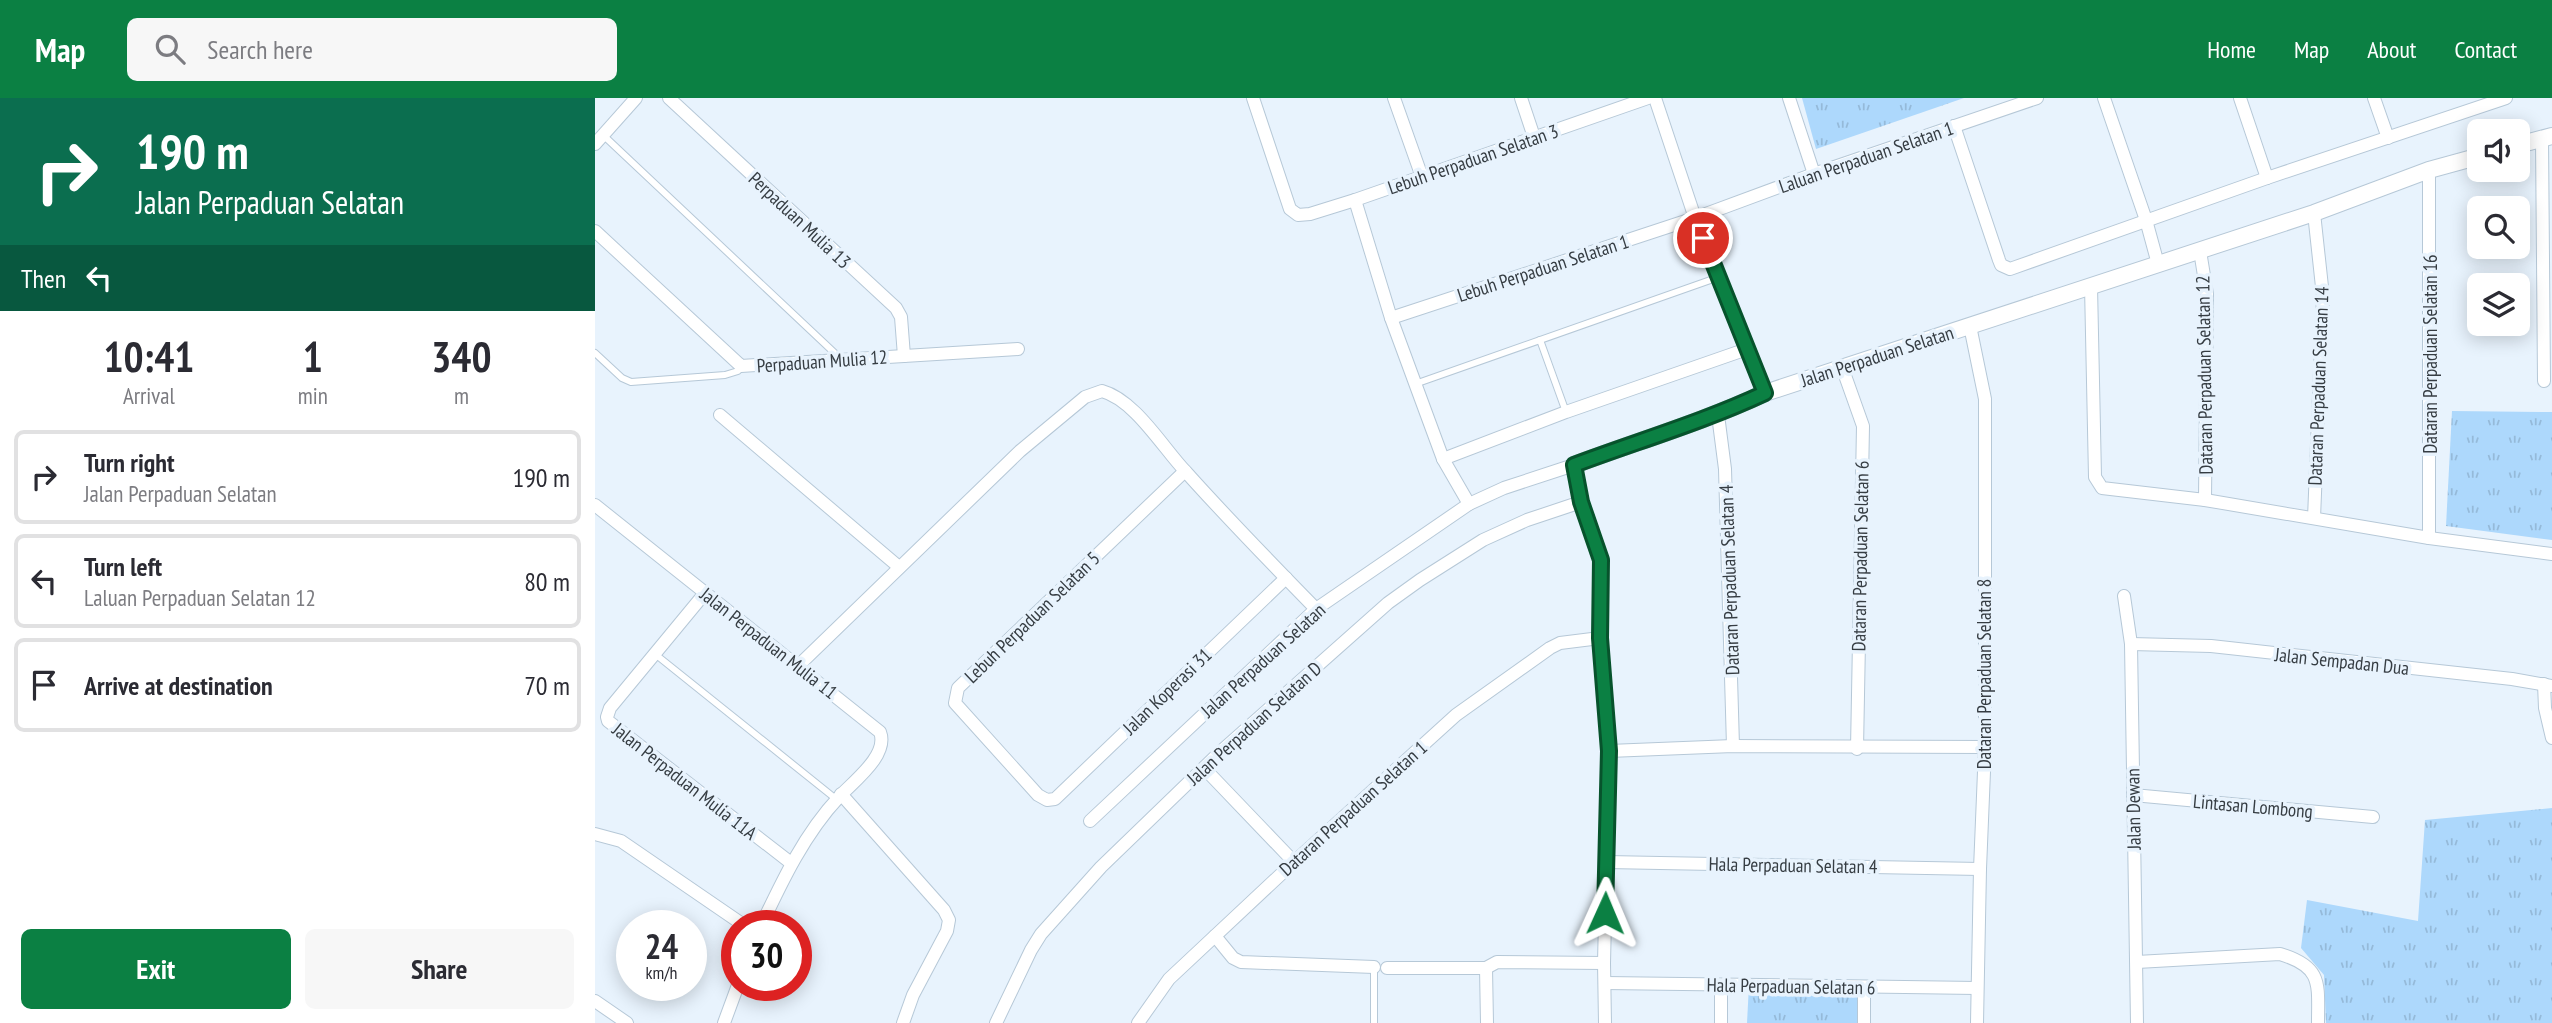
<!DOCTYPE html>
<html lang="en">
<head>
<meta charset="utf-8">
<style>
  body { margin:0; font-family:"PT Sans Narrow",sans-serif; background:#f7f7f7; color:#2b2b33; height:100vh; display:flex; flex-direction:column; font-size:26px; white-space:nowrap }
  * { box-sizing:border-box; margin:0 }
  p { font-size:23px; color:#7c7c81 }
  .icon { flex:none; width:38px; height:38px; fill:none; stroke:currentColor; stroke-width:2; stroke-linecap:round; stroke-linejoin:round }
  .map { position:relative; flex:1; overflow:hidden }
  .side { display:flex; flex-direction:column; background:#fff; width:595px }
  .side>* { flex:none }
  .hud { background:#0b6e4f; color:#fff; overflow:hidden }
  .fabs { position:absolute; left:1872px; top:21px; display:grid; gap:14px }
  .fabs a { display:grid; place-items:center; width:63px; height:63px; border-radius:10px; background:#fff; box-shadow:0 4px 18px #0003; font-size:35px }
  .speed { position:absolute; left:21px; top:812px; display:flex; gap:14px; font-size:35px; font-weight:700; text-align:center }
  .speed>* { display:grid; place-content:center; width:91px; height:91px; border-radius:50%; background:#fff; box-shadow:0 4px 18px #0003; line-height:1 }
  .speed small { font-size:18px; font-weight:400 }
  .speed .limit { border:10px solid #d22; background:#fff; color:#111 }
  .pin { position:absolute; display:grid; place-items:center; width:60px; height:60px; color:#fff; margin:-30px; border:4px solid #fff; border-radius:50%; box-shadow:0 2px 7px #0007 }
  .me { position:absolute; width:77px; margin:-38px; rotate:1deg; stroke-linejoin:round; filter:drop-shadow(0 0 5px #0008) }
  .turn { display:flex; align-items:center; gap:24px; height:147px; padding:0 21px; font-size:32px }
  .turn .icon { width:91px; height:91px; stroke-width:2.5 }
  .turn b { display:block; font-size:49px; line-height:60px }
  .then { display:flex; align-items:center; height:66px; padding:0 21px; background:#0003; gap:14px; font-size:26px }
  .eta { display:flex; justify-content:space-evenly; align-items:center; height:119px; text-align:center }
  .eta b { font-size:42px; font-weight:700; line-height:49px }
  .button { display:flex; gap:14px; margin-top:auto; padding:14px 21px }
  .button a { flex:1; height:80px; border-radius:10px; background:#0b8043; color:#fff; font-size:28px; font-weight:700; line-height:80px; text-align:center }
  .button a+a { background:#f7f7f7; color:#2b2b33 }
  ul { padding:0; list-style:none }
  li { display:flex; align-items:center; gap:21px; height:94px; margin:0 14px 10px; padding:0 7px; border:4px solid #e1e1e2; border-radius:10px }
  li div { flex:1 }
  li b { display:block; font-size:26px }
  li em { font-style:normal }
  header { display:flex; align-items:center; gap:42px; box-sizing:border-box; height:98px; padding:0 35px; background:#0b8043; color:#fff }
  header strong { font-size:33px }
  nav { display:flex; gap:38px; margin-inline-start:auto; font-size:24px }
  .search { width:490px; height:63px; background:#f7f7f7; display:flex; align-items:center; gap:18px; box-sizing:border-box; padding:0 24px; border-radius:10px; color:#7c7c81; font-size:26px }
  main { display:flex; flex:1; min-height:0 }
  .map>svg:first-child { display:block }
  .grass { fill:url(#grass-tufts) }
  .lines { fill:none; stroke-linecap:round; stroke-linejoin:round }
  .service-casing { stroke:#b6c8d7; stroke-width:8 }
  .minor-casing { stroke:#b6c8d7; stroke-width:14 }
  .tertiary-casing { stroke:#b6c8d7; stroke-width:18 }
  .service { stroke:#fff; stroke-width:6 }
  .minor { stroke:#fff; stroke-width:12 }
  .tertiary { stroke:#fff; stroke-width:16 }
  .route-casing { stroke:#07532c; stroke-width:18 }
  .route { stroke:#0b8043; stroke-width:12 }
  .labels { text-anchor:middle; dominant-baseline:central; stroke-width:7; stroke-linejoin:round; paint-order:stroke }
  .street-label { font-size:19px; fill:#363d43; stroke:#e8f3fd }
</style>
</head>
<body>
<header>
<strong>Map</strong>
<div class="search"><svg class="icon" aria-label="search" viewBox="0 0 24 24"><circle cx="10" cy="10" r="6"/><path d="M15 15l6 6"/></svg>Search here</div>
<nav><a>Home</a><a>Map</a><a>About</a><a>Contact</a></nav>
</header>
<main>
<section class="side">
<div class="hud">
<div class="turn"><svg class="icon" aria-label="right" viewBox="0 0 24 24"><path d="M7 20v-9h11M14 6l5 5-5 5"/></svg><div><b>190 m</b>Jalan Perpaduan Selatan</div></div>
<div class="then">Then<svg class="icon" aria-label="left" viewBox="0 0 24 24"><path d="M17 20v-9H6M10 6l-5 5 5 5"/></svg></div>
</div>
<div class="eta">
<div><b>10:41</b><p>Arrival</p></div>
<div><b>1</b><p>min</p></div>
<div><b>340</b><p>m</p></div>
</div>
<ul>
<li><svg class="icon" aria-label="right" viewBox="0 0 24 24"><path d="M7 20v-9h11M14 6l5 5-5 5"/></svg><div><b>Turn right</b><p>Jalan Perpaduan Selatan</p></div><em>190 m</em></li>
<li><svg class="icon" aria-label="left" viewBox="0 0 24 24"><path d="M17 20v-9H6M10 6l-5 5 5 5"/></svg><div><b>Turn left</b><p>Laluan Perpaduan Selatan 12</p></div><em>80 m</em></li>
<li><svg class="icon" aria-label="arrive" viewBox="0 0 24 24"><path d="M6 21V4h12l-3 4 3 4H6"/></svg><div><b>Arrive at destination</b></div><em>70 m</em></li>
</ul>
<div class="button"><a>Exit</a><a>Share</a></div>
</section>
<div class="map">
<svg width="1957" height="925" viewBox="0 0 1957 925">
  <defs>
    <pattern id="grass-tufts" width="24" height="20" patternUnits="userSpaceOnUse" patternTransform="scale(1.75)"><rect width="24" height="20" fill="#add8fc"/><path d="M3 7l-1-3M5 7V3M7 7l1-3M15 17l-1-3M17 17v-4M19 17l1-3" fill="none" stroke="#95bad9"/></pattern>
  </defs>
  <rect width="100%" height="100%" fill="#e8f3fd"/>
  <g class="grass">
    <polygon points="1207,0 1369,0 1221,51"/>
    <polygon points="1857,313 1957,314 1957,442 1851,428"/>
    <polygon points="1957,710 1957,925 1731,925 1729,877 1706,850 1712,802 1823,823 1830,722"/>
    <polygon points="1154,887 1267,892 1266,925 1152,925"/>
  </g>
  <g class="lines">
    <g class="service-casing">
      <g id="service">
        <polyline points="8,37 246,261"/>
        <polyline points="945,242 971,314"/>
        <polyline points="0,255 27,280 36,284 130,277 143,273 146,268"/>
        <polyline points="820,286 1124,179"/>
        <polyline points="60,556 241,701"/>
        <polyline points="779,925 779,869"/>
      </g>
    </g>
    <g class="minor-casing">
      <g id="minor">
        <polyline points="74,0 301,210 306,219 309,258"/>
        <polyline points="658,0 695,111 703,117 715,116 760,102 1053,0"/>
        <polyline points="799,0 827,79"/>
        <polyline points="926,0 939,39"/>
        <polyline points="1060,0 1100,120 1170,295"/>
        <polyline points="1194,0 1219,76"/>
        <polyline points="1509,0 1551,122 1563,166"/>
        <polyline points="1645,0 1672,80"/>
        <polyline points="1779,0 1793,40"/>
        <polyline points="1359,28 1404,162 1406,167 1415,171 1672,80 1911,0"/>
        <polyline points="1947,41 1949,283"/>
        <polyline points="0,46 41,0"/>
        <polyline points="1834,72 1834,440"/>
        <polyline points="760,102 796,220 848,361 874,406"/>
        <polyline points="0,133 146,268 423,251"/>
        <polyline points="1605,153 1612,196 1610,402"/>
        <polyline points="1496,188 1500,379 1507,390 1610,402 1834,440 1957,456"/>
        <polyline points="796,220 1100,120 1219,76 1442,0"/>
        <polyline points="1375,228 1390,301 1390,649 1385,771 1382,925"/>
        <polyline points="1247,269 1268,328 1262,651"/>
        <polyline points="125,317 304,469"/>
        <polyline points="1123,317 1130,371 1138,648"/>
        <polyline points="848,361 971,314 1152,251"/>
        <polyline points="590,373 363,590 360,605 443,697 452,702 460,701 691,480"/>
        <path d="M0 407 285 634C294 657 259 683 244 699 210 735 187 783 166 828"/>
        <polyline points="1719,420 1728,198 1719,115"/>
        <polyline points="110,495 15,610 12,619 13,623 196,765"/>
        <polyline points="1529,498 1536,546 1542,925"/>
        <polyline points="1536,546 1616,548 1917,581 1957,588"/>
        <path d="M203 568 425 353 490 299 507 293C540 302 568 350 591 374 633 421 677 466 721 511"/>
        <polyline points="1949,586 1950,610 1957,640"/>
        <polyline points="1014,653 1138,648 1390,649"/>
        <polyline points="609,670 699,764"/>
        <polyline points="246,696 349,812 354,822 352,833 318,897 308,925"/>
        <polyline points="1538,697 1778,719"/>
        <polyline points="495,723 721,511 874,406 909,390 979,367 986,404 1006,462 1007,480 1005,540 1014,653 1009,865 1010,925"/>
        <polyline points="0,736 26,743 150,828"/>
        <polyline points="1012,764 1385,771"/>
        <polyline points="620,838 638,860 646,864 779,869"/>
        <path d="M1542 864 1685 856C1728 869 1723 886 1723 925"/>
        <polyline points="792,870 891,870 892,925"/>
        <polyline points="891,870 902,864 1009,865"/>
        <polyline points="1010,885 1382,890"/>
        <polyline points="1126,887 1126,925"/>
        <polyline points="1269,889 1269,925"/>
        <polyline points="0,903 32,925"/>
        <polyline points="129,925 143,887"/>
        <polyline points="401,925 436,852 446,836 506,769 623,656 793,505 825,482 888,442 932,422 986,404"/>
        <polyline points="543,925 574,881 699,764 861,617 955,550 965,545 1005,540"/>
      </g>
    </g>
    <g class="tertiary-casing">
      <g id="tertiary">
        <polyline points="1923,47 1957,38"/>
        <path d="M979 367C1043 343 1108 324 1170 295L1719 115 1834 72 1885 58"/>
      </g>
    </g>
    <use href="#service" class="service"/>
    <use href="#minor" class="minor"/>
    <use href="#tertiary" class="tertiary"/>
  </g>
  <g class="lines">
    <g class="route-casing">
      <path id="route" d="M1010 815 1014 653 1005 540 1006 462 986 404 979 367C1043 343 1108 324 1170 295L1108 140"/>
    </g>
    <use href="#route" class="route"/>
  </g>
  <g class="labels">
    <g class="street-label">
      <text transform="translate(1271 59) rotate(-19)">Laluan Perpaduan Selatan 1</text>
      <text transform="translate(878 61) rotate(-19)">Lebuh Perpaduan Selatan 3</text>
      <text transform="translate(205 122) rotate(43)">Perpaduan Mulia 13</text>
      <text transform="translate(948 170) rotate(-18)">Lebuh Perpaduan Selatan 1</text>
      <text transform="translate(1835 256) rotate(-90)">Dataran Perpaduan Selatan 16</text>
      <text transform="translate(1282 258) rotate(-18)">Jalan Perpaduan Selatan</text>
      <text transform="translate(227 263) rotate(-4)">Perpaduan Mulia 12</text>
      <text transform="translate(1609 277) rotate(-91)">Dataran Perpaduan Selatan 12</text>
      <text transform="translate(1723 288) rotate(-88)">Dataran Perpaduan Selatan 14</text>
      <text transform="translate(1265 458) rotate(-89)">Dataran Perpaduan Selatan 6</text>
      <text transform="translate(1134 482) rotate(-92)">Dataran Perpaduan Selatan 4</text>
      <text transform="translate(437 519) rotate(-44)">Lebuh Perpaduan Selatan 5</text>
      <text transform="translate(174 545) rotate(38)">Jalan Perpaduan Mulia 11</text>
      <text transform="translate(668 562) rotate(-42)">Jalan Perpaduan Selatan</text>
      <text transform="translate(1747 563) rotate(6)">Jalan Sempadan Dua</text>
      <text transform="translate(1389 576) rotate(-90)">Dataran Perpaduan Selatan 8</text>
      <text transform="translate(572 593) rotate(-44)">Jalan Koperasi 31</text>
      <text transform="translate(659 625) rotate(-42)">Jalan Perpaduan Selatan D</text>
      <text transform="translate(90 683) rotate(38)">Jalan Perpaduan Mulia 11A</text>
      <text transform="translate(1658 708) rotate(5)">Lintasan Lombong</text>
      <text transform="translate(758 710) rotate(-42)">Dataran Perpaduan Selatan 1</text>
      <text transform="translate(1538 711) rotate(-91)">Jalan Dewan</text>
      <text transform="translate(1198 767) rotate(1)">Hala Perpaduan Selatan 4</text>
      <text transform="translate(1196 888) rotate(1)">Hala Perpaduan Selatan 6</text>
    </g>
  </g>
</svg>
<div class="fabs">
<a><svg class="icon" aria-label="sound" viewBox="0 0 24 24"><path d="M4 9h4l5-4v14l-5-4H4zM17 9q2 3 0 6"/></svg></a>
<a><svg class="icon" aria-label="search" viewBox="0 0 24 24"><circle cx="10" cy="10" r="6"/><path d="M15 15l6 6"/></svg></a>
<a><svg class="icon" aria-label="layers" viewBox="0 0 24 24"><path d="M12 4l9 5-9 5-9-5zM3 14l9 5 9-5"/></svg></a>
</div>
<div class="speed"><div>24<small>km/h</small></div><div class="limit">30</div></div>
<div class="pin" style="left:1108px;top:140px;background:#d93025"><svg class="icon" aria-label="arrive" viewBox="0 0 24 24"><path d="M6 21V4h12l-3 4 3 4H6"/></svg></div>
<svg class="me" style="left:1010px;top:815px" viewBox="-20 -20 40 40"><path d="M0-17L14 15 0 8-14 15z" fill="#0b8043" stroke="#fff" stroke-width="4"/></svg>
</div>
</main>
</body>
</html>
